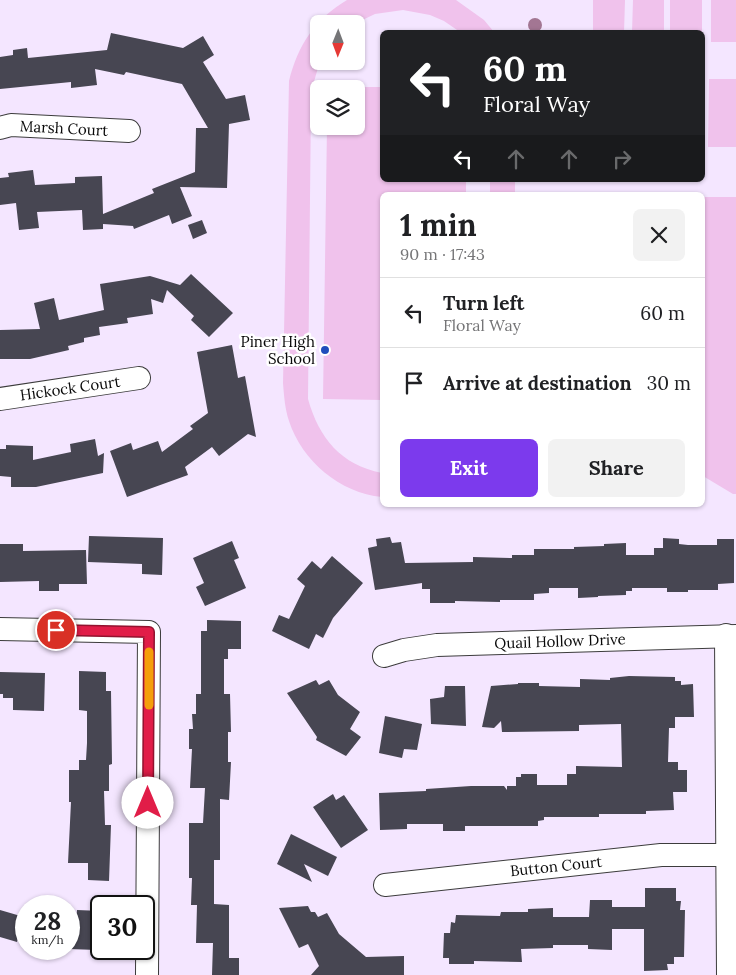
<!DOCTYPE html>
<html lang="en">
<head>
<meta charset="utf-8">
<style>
  body { margin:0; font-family:Lora,serif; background:#f2f2f2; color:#202124; height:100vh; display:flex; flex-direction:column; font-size:19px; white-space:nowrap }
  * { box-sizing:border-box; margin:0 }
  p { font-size:16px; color:#757577 }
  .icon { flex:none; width:28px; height:28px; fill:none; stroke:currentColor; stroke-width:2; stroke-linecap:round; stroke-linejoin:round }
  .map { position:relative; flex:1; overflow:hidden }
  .panel { position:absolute; left:380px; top:192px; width:325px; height:315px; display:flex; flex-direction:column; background:#fff; border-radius:8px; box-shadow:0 1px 4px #0004 }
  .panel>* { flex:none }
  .banner { position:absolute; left:380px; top:30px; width:325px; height:152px; border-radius:8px; box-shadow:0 1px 4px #0004; background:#202124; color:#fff; overflow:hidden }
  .needle { width:32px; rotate:181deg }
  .buttons { position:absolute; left:310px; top:15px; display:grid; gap:10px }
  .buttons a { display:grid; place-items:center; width:55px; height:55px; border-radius:8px; background:#fff; box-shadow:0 1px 4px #0004; font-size:25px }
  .speed { position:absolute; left:15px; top:895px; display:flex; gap:10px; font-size:25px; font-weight:700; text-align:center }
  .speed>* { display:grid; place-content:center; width:65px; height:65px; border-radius:50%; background:#fff; box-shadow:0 1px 4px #0004; line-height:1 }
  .speed small { font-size:12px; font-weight:400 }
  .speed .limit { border:2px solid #111; border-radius:8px; background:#fff; color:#111 }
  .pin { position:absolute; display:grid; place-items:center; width:42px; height:42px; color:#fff; margin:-21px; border:2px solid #fff; border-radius:50%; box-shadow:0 1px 5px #0007 }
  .me { position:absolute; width:55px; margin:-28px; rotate:0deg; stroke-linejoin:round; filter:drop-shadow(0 0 4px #0008) }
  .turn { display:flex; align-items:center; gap:18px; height:105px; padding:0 20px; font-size:22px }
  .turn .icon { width:65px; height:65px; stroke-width:2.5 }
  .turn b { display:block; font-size:35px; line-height:42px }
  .lanes { display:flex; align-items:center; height:48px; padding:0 20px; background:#0003; justify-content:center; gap:25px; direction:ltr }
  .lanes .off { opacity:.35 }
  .round { display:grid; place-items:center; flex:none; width:52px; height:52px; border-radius:8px; background:#f2f2f2 }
  .head { display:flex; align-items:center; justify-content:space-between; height:85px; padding:0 20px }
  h1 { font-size:30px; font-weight:700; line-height:38px }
  .cta { display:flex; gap:10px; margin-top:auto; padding:10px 20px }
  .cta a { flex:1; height:58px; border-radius:8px; background:#7c3aed; color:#fff; font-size:20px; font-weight:700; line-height:58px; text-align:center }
  .cta a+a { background:#f2f2f2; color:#202124 }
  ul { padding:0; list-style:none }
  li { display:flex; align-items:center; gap:15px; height:70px; padding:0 20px; border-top:1px solid #e0e0e0 }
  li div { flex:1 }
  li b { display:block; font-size:19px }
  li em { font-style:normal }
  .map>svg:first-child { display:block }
  .pitch { fill:#f0c2ec }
  .building { fill:#474652 }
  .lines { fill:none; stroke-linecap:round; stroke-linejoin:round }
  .street-casing { stroke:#3c3c3c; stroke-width:24 }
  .street { stroke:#fff; stroke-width:22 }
  .tree { fill:#a37693 }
  .route-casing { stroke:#92132f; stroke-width:12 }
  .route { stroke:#e11d48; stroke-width:9 }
  .slow { stroke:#f59e0b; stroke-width:9 }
  .poi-dot { fill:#1f4dbc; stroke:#fff; stroke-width:2 }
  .labels { text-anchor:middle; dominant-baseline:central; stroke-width:5; stroke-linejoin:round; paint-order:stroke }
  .street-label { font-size:15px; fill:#090909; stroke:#fff }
  .poi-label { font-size:15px; fill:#090909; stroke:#fff; text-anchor:end }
</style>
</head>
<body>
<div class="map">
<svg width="736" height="975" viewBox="0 0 736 975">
  <rect width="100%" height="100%" fill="#f4e6ff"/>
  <g class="pitch">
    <path d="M347 0H456L484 20 494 32H460L444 21 430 15 403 10 375 14 354 24H319V61H320L313 85 311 99 308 399C319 438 341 465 382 473V497C340 493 302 461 289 421 285 409 284 396 283 383L289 81C298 45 315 19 347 0Z"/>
    <polygon points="593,0 625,0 624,32 593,32"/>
    <polygon points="633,0 664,0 664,32 632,32"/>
    <rect x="670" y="0" width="32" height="32"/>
    <rect x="711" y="0" width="25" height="42"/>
    <polygon points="709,79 736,79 736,147 708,147"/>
    <polygon points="327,87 382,87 382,180 466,180 466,195 382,195 382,400 323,399 327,126 356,126 356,89 327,89"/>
    <rect x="490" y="180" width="25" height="15"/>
    <polygon points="702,197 736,197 736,494 733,494 703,476"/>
  </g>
  <g class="building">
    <polygon points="111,33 183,48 203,36 214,55 203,62 226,99 245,95 250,120 229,124 227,188 180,187 192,216 172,224 169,215 134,229 133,226 103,224 103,229 83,230 82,210 37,212 39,228 19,230 16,203 0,205 0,178 9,177 8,173 33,170 35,185 75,183 75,177 102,176 103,214 154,193 152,189 195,172 196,128 208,128 182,84 126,72 124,75 95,69 97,85 71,88 71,82 0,89 0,57 13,55 13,50 27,48 28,58 107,50"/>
    <polygon points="202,220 207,233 193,239 188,225"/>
    <polygon points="191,274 233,313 209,337 191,320 194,316 167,290 163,303 151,299 153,314 127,318 128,323 99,327 100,335 84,338 84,342 68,346 69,350 30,359 0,359 0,330 40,329 34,303 54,298 59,320 104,310 100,284 150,276 180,285"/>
    <polygon points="232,345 238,378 245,376 256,437 248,434 219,456 212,447 185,467 188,475 127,497 110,451 131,443 133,450 158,441 162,452 193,429 190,426 208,413 197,352"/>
    <polygon points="95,439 98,456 104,453 103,473 36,487 11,487 11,477 0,476 0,449 6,449 6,445 33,446 33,460 71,452 70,444"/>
    <polygon points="89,536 163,538 162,575 142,574 142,564 88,562"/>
    <polygon points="390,537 392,543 401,542 405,563 473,562 473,557 512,558 512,555 534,555 534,549 574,549 574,547 604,546 604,544 626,543 626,555 654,555 654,548 663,548 663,538 679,539 679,544 688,545 717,545 717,539 734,539 734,583 718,584 718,590 688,590 688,592 667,592 667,588 632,588 632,591 626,591 626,595 598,596 598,597 578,598 578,588 549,588 549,593 534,594 534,600 500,600 500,602 455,601 455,603 430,603 430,589 422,589 422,583 375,590 368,548 377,546 376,539"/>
    <polygon points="232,541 239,558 234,560 246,588 205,606 196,587 204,583 193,558"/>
    <polygon points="0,544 23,544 23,551 86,550 87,584 59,584 59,591 39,591 39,581 0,582"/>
    <polygon points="332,556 363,583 333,618 323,638 316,634 309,649 272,631 279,615 289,619 305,586 297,579 312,561 321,569"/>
    <polygon points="207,620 241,621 241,649 228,649 228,659 224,659 224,694 230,694 231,732 228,732 228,762 231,762 229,800 220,799 220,860 214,860 214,904 229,905 229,958 239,958 239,975 212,975 213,943 196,943 197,905 191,905 192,878 189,878 189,823 203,823 205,788 190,788 192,749 189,749 189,729 193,729 192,714 196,714 196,694 201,694 201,631 207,631"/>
    <polygon points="79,671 106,672 106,691 111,691 112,764 109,765 109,791 104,791 105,825 111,825 109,881 88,880 88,863 68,863 71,802 69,802 69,770 79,770 79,760 86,760 87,743 87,711 79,710"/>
    <polygon points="0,672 45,673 44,711 13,710 13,698 3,698 3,694 0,694"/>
    <polygon points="629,676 675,677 675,681 681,681 681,685 693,684 694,717 675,717 675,728 669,728 668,762 678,762 678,770 687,770 687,792 673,792 674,810 646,811 646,814 599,814 599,817 544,817 544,820 538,821 538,826 465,826 465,831 443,831 443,824 407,824 407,829 380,830 379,793 426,791 426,789 471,786 504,786 507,790 507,786 516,786 516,777 521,777 521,774 537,774 537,785 567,785 567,774 576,774 576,766 622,767 621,724 579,725 579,731 502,732 501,721 494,728 482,727 491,686 518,684 518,683 539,683 539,686 580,687 580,679 610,680 610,678"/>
    <polygon points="316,680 319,685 329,680 338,695 360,712 350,729 361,737 346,756 316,740 317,737 287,693"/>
    <polygon points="445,686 465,686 466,726 431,724 430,699 444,697"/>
    <polygon points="385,716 422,724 417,750 404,749 402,758 379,753"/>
    <polygon points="333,794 336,800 344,795 368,830 341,848 313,807"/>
    <polygon points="291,834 337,857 328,876 304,864 312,882 277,864"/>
    <polygon points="645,888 676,888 676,901 681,901 680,910 685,910 684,957 674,957 674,964 667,964 668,970 644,971 644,929 612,929 612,950 588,949 588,945 553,945 553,948 521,949 522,962 474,961 474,964 449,964 449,958 443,958 444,933 450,933 451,922 455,923 456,915 500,916 501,912 528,912 528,909 553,908 553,917 589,917 590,900 612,900 612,907 645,907"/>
    <polygon points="308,906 311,912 315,912 318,917 327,913 339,934 366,957 404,956 404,975 311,975 319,966 308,944 299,948 279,908"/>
    <polygon points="0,910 24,917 17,942 0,937"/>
    <polygon points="77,910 101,911 101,946 97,945 97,950 69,949 69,924 76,925"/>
  </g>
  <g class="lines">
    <g class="street-casing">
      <g id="street">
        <polyline points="0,128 11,125 129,131"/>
        <polyline points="0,399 139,378"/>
        <polyline points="0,629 149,632 147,975"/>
        <polyline points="726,635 728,975"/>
        <polyline points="384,656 404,650 437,645 736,636"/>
        <polyline points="385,885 661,855 727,855"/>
      </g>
    </g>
    <use href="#street" class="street"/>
  </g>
  <circle class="tree" cx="535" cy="25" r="7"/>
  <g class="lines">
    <g class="route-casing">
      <polyline id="route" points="56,630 149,632 148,803"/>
    </g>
    <use href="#route" class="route"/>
    <polyline class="slow" points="149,705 149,652"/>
  </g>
  <circle class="poi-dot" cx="325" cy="350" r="5"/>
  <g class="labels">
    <g class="street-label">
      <text transform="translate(64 128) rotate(3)">Marsh Court</text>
      <text transform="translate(70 388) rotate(-8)">Hickock Court</text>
      <text transform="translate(560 641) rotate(-2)">Quail Hollow Drive</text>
      <text transform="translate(556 866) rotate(-6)">Button Court</text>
    </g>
    <g class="poi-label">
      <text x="315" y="341">Piner High<tspan x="315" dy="17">School</tspan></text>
    </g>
  </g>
</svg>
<div class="buttons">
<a><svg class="needle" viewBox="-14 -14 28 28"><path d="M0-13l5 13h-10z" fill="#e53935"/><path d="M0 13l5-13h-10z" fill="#757577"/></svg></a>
<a><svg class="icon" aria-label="layers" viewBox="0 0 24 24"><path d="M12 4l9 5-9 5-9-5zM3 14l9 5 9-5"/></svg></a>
</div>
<div class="speed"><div>28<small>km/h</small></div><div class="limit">30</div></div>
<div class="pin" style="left:56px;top:630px;background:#d93025"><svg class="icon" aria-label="arrive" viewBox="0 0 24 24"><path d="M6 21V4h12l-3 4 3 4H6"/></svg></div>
<svg class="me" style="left:148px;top:803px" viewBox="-20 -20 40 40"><circle r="19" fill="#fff"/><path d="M0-13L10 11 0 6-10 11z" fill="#e11d48"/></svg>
<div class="banner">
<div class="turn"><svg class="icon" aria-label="left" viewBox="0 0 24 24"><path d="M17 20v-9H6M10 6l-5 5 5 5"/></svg><div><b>60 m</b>Floral Way</div></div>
<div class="lanes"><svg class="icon" aria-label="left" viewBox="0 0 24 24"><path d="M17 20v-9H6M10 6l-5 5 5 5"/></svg><svg class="icon off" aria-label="ahead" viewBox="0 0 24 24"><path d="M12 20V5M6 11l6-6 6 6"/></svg><svg class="icon off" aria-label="ahead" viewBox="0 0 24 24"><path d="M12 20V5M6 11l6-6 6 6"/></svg><svg class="icon off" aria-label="right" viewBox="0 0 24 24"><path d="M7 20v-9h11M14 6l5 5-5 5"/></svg></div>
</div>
<section class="panel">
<div class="head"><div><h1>1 min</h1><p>90 m · 17:43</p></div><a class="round"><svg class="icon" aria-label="close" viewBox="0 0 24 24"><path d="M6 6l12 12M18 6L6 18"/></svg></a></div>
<ul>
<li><svg class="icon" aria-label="left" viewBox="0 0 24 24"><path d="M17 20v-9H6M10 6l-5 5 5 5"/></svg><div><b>Turn left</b><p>Floral Way</p></div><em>60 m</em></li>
<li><svg class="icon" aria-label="arrive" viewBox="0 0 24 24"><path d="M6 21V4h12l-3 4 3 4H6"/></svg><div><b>Arrive at destination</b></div><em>30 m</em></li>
</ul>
<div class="cta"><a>Exit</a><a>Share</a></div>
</section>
</div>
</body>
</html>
